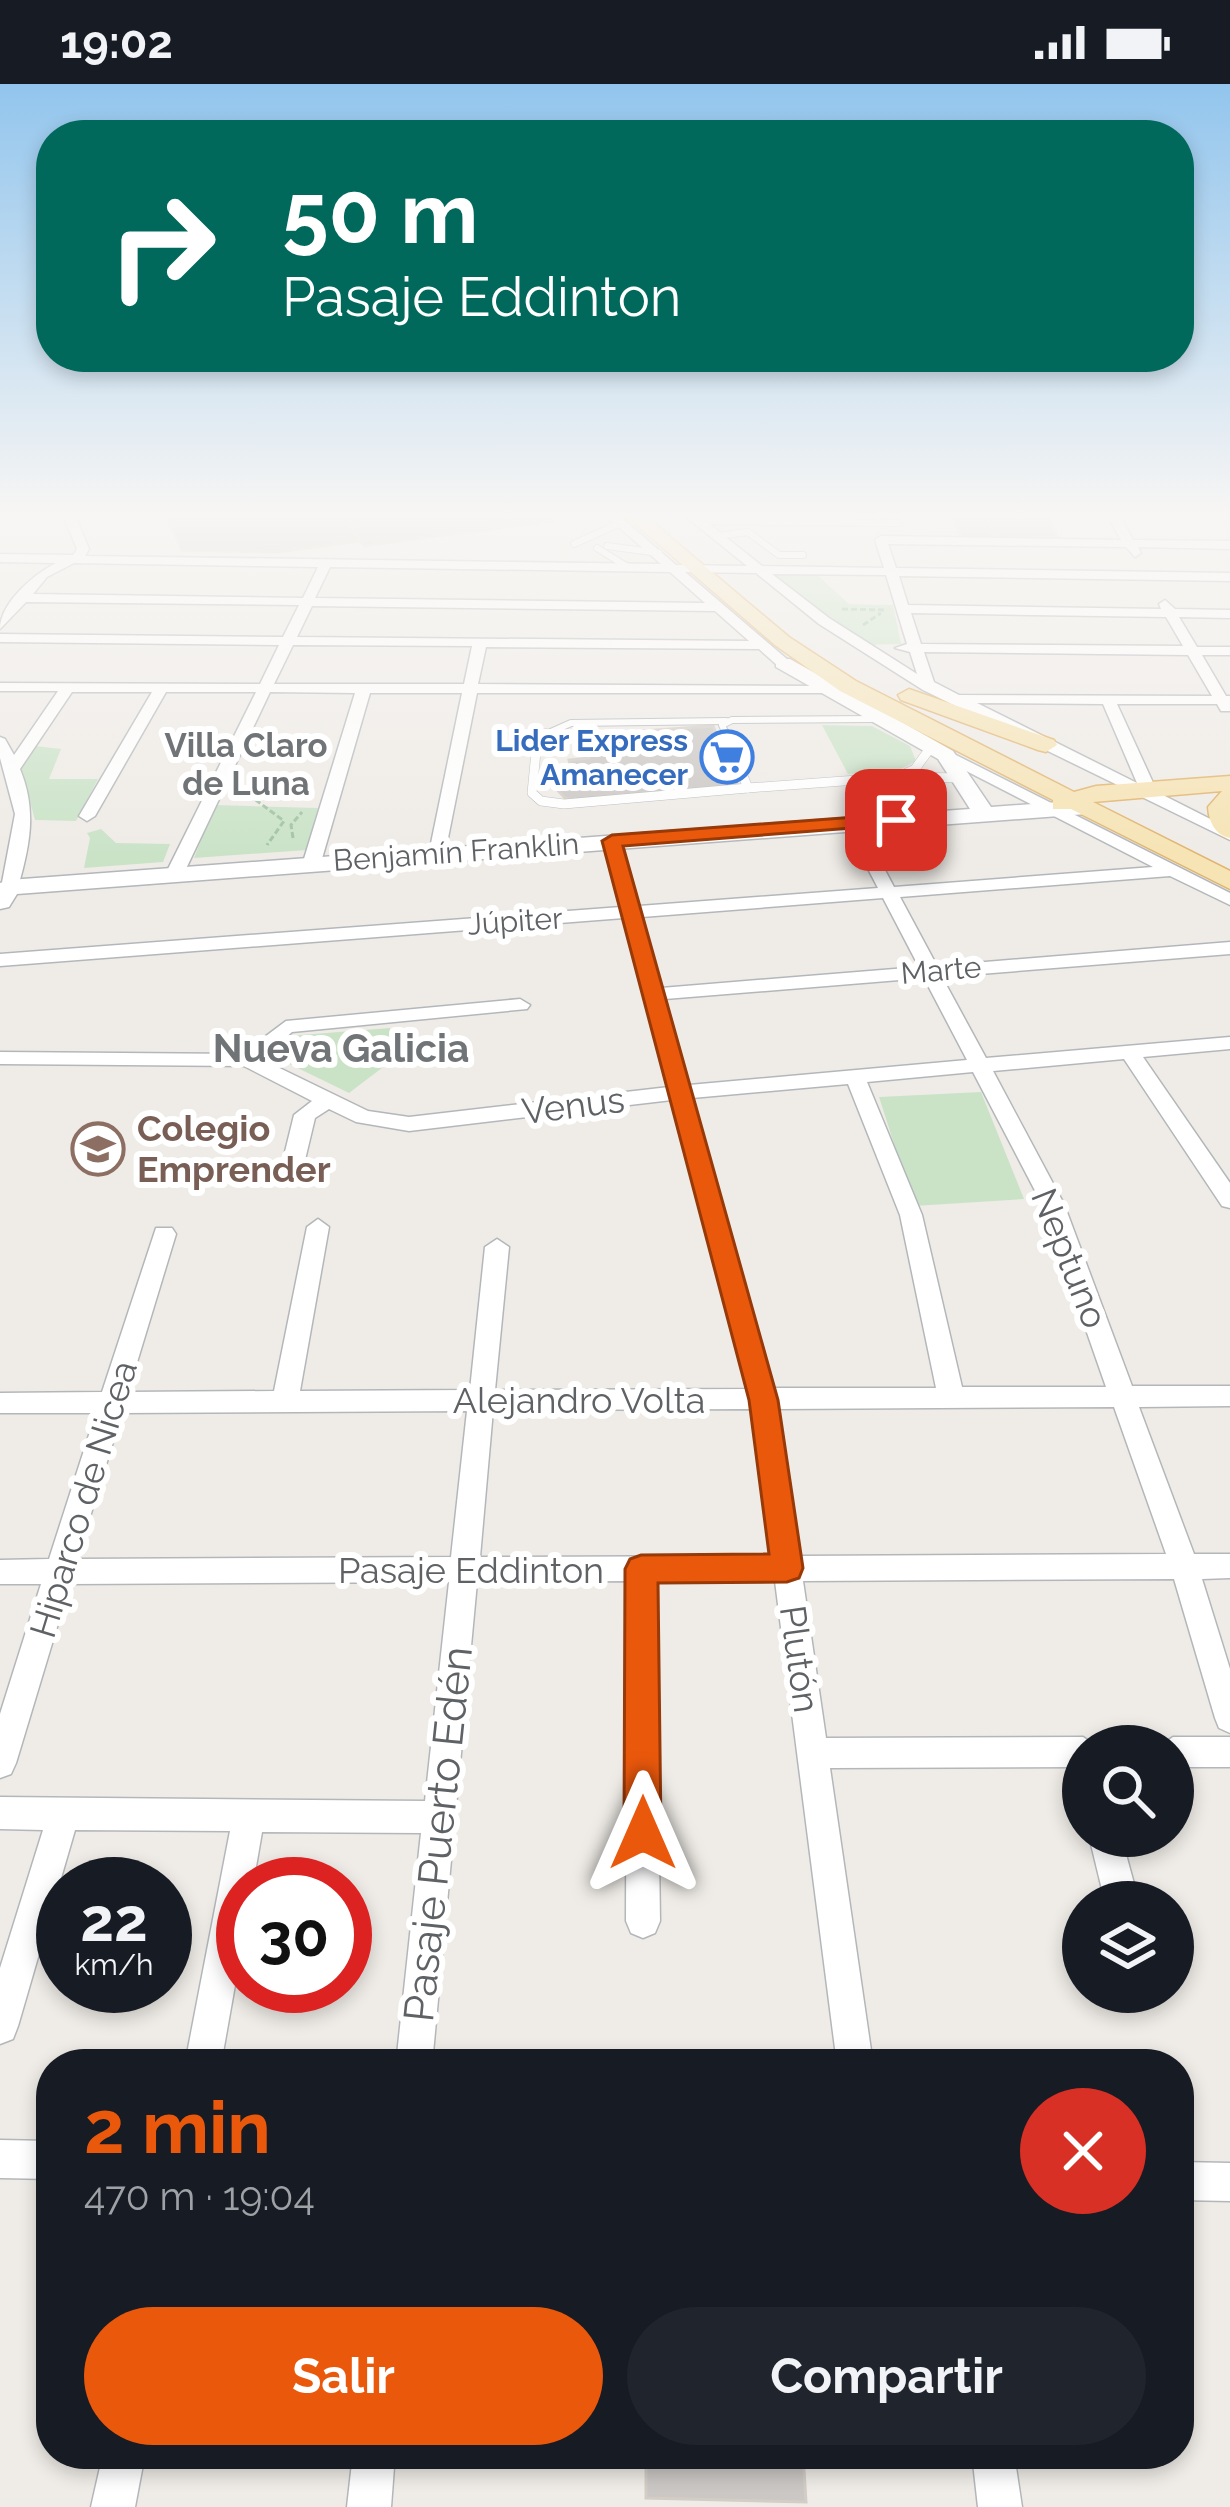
<!DOCTYPE html>
<html lang="es">
<head>
<meta charset="utf-8">
<style>
  body { margin:0; font-family:Raleway,sans-serif; background:#20242c; color:#f1f3f6; height:100vh; display:flex; flex-direction:column; font-size:45px; white-space:nowrap }
  * { box-sizing:border-box; margin:0 }
  p { font-size:39px; color:#9ea1a6 }
  .icon { flex:none; width:66px; height:66px; fill:none; stroke:currentColor; stroke-width:2; stroke-linecap:round; stroke-linejoin:round }
  .map { position:relative; flex:1; overflow:hidden }
  .side { position:absolute; left:36px; top:1965px; width:1158px; height:420px; display:flex; flex-direction:column; background:#171b24; border-radius:48px; box-shadow:0 6px 18px #0003 }
  .side>* { flex:none }
  .top-card { position:absolute; left:36px; top:36px; width:1158px; height:252px; border-radius:48px; box-shadow:0 6px 18px #0003; background:#00695c; color:#fff; overflow:hidden }
  .controls { position:absolute; left:1062px; top:1641px; display:grid; gap:24px }
  .controls a { display:grid; place-items:center; width:132px; height:132px; border-radius:50%; background:#171b24; box-shadow:0 6px 18px #0003; font-size:60px }
  .speed { position:absolute; left:36px; top:1773px; display:flex; gap:24px; font-size:60px; font-weight:700; text-align:center }
  .speed>* { display:grid; place-content:center; width:156px; height:156px; border-radius:50%; background:#171b24; box-shadow:0 6px 18px #0003; line-height:1 }
  .speed small { font-size:30px; font-weight:400 }
  .speed .limit { border:18px solid #d22; background:#fff; color:#111 }
  .pin { position:absolute; display:grid; place-items:center; width:102px; height:102px; color:#fff; margin:-51px; border-radius:24px; box-shadow:0 6px 18px #0006 }
  .me { position:absolute; width:132px; margin:-66px; rotate:0deg; stroke-linejoin:round; filter:drop-shadow(0 0 9px #0008) }
  .turn { display:flex; align-items:center; gap:42px; height:252px; padding:0 48px; font-size:54px }
  .turn .icon { width:156px; height:156px; stroke-width:2.5 }
  .turn b { display:block; font-size:84px; line-height:102px }
  .round { display:grid; place-items:center; flex:none; width:126px; height:126px; border-radius:63px; background:#20242c }
  .summary { display:flex; align-items:center; justify-content:space-between; height:204px; padding:0 48px }
  h1 { font-size:72px; font-weight:700; line-height:90px; color:#ea580c }
  .action { display:flex; gap:24px; margin-top:auto; padding:24px 48px }
  .action a { flex:1; height:138px; border-radius:72px; background:#ea580c; color:#fff; font-size:48px; font-weight:700; line-height:138px; text-align:center }
  .action a+a { background:#20242c; color:#f1f3f6 }
  .status { display:flex; justify-content:space-between; align-items:center; height:84px; padding:0 60px; background:#171b24; direction:ltr }
  .status svg { height:33px; fill:currentColor }
  .map>svg:first-child { display:block }
  .green { fill:#cae3c7 }
  .building { fill:#cac7c4; stroke:#d3cdc6; stroke-width:3 }
  .lines { fill:none; stroke-linecap:round; stroke-linejoin:round }
  .lane-far1-casing { stroke:#b4b7ba; stroke-width:8 }
  .lane-casing { stroke:#b4b7ba; stroke-width:10 }
  .street-casing { stroke:#b4b7ba; stroke-width:3 }
  .secondary-casing { stroke:#b3b6ba; stroke-width:3 }
  .primary-casing { stroke:#e1b46e; stroke-width:3 }
  .path { stroke:#a1c3a6; stroke-width:3; stroke-dasharray:6 3; stroke-linecap:butt }
  .lane-far1 { stroke:#fff; stroke-width:6 }
  .lane { stroke:#fff; stroke-width:9 }
  .street { fill:#fff; fill-rule:evenodd }
  .secondary { fill:#fff; fill-rule:evenodd }
  .primary { fill:#f6e4b5; fill-rule:evenodd }
  .route { fill:#ea580c; stroke:#983908; stroke-width:3 }
  .labels { text-anchor:middle; dominant-baseline:central; stroke-width:12; stroke-linejoin:round; paint-order:stroke }
  .far-shop-label { font-size:30px; font-weight:bold; fill:#366cbe; stroke:#fff; text-anchor:end }
  .far-street-label { font-size:30px; fill:#5f6265; stroke:#fff }
  .far-neighbourhood-label { font-size:33px; font-weight:bold; fill:#707477; stroke:#fff }
  .street-label { font-size:36px; fill:#5f6265; stroke:#fff }
  .education-label { font-size:36px; font-weight:bold; fill:#785e54; stroke:#fff; text-anchor:start }
  .neighbourhood-label { font-size:39px; font-weight:bold; fill:#707477; stroke:#fff }
  .near-street-label { font-size:42px; fill:#5f6265; stroke:#fff }
</style>
</head>
<body>
<div class="status"><b>19:02</b><svg viewBox="0 0 49 12"><path d="M0 12V9h3v3zM5 12V6h3v6zM10 12V3h3v9zM15 12V0h3v12zM26 1h20v11H26zM47 4h2v5h-2z"/></svg></div>
<div class="map">
<svg width="1230" height="2423" viewBox="0 0 1230 2423">
  <rect width="100%" height="100%" fill="#efece7"/>
  <g class="green">
    <polygon points="766,489 816,490 849,520 893,521 901,560 864,561"/>
    <polygon points="822,641 872,642 910,662 916,677 899,686 848,690"/>
    <polygon points="35,662 61,665 49,695 98,695 76,737 35,736 20,680"/>
    <polygon points="215,721 318,724 307,766 194,774"/>
    <polygon points="101,745 116,759 170,760 163,778 84,784 90,754 87,749"/>
    <polygon points="390,944 395,974 349,1009 271,971 288,952"/>
    <polygon points="981,1008 1024,1115 914,1122 879,1013"/>
  </g>
  <g class="building">
    <polygon points="166,431 343,431 360,457 277,468 182,466"/>
    <polygon points="343,431 550,431 555,436 364,462"/>
    <polygon points="952,431 986,431 996,454 961,453"/>
    <polygon points="986,431 1046,431 1058,454 996,454"/>
    <polygon points="713,642 739,705 579,717 565,714 548,696 574,694 569,676 589,674 583,651"/>
    <polygon points="646,2370 803,2370 806,2418 646,2414"/>
  </g>
  <g class="lines">
    <g class="lane-far1-casing">
      <g id="lane-far1">
        <polyline points="697,437 899,439"/>
        <polyline points="717,452 748,448 779,471 803,471"/>
        <polyline points="574,460 620,439"/>
        <polyline points="607,462 659,469"/>
        <polyline points="597,464 626,482"/>
        <polyline points="542,652 571,639 726,637"/>
        <polyline points="727,652 722,641 732,636 875,635"/>
      </g>
    </g>
    <g class="lane-casing">
      <g id="lane">
        <polyline points="545,649 537,658 532,709 541,717 564,720 748,704"/>
        <polyline points="725,649 748,704 898,693 915,685 931,663"/>
        <polyline points="906,693 961,694"/>
      </g>
    </g>
    <g class="street-casing">
      <g id="street">
        <path d="M63 431H75L89 465 85 472 661 480 605 431H618L676 481 747 482 684 431H698L762 482 884 484 875 456 881 452 1121 456 1107 431H1119L1133 456 1230 457V465L1138 463 1141 469 1135 473 1126 463 888 460 896 484 1230 489V497L899 492 908 521 1161 525 1159 520 1165 516 1175 525 1230 526V534L1179 533 1197 563H1230V571H1202L1226 612H1230V627H1221L1217 620H1117L1155 703 1153 706 1230 745V756L923 606 819 540 756 489 685 488 788 576V582H778L759 565 486 563 478 600 824 602 829 603V609H477L445 769 437 774 429 769 462 609H370L321 778 312 783 303 778 355 609 270 608 183 791 174 796 165 791 256 608H166L95 732 87 737 79 732 152 608H72L20 685C37 726 30 761 18 803L0 809 15 730 0 674V653L5 655 14 671 58 607H0V599L260 600 279 561 0 558V550L283 553 299 521 26 518 0 545C0 519 34 490 56 479L0 478V470L73 471 77 465ZM74 479 318 483 303 514 33 510 47 493ZM330 483 670 488 705 519 315 514ZM772 490 886 491 907 560 895 564 910 568 917 590 829 534ZM312 522 715 527 749 557 297 553ZM911 529 1166 533 1183 562 921 560ZM293 561 472 562 464 600H274ZM924 568 1188 571 1212 612 959 611 934 598ZM977 619 1103 620 1137 699Z"/>
        <path d="M946 666 1230 809V821L1170 792 900 813 937 882 1230 858V870L942 893 986 974 1230 953V965L1143 973 1230 1099V1124L1222 1122 1124 975 993 987 1064 1120 1132 1302H1230V1322L1139 1323 1194 1470H1230V1494L1202 1495 1230 1585V1649L1219 1644 1215 1634 1174 1495 803 1497 826 1654 1083 1653 1096 1662H1083V1683L830 1684 873 1980H837L775 1497H655L660 1837 655 1849 643 1854 631 1849 626 1837 627 1497 477 1498 432 1980H396L421 1749 262 1748 253 1800H243V1856L221 1980H185L230 1747 75 1746 18 1942 13 1955 0 1960V1884L43 1746 0 1745V1713L425 1717 449 1498 70 1500 16 1679 11 1690 0 1694V1630L41 1500H0V1476L49 1475 96 1329H0V1309L102 1308 156 1144H172L176 1150 128 1308 274 1307 307 1143 318 1135 329 1143 300 1307 470 1306 485 1163 497 1155 509 1163 495 1306 748 1305 672 1016 409 1047 356 1038 329 1025 315 1034 304 1080 293 1087 282 1080 294 1031 312 1017 244 982 0 980V968L242 970 286 937 520 915 530 921 527 925 292 948 261 975 368 1027 409 1033 669 1003 624 834 0 882V870L621 823 604 757 612 752 620 757 639 822 878 804 844 739 852 734 860 739 894 803 1153 783 941 674 938 671ZM883 814 919 883 661 904 642 833ZM924 894 967 976 689 1001 665 915ZM973 988 1042 1120 1106 1303H962L922 1131 867 998ZM848 1000 900 1131 936 1304H774L692 1014ZM1114 1323 1166 1470 800 1472 778 1325ZM752 1325 771 1472 480 1473 493 1326ZM467 1327 451 1473 77 1475 122 1329Z"/>
        <polygon points="1173,1653 1230,1653 1230,1683 1173,1683 1173,1662 1160,1662"/>
        <polygon points="1089,1752 1121,1752 1139,1818 1105,1818"/>
        <polygon points="0,2056 51,2057 51,2095 0,2094"/>
        <polygon points="1179,2078 1230,2079 1230,2117 1179,2116"/>
        <polygon points="103,2370 145,2370 135,2423 91,2423"/>
        <polygon points="353,2370 395,2370 391,2423 347,2423"/>
        <polygon points="972,2370 1014,2370 1022,2423 978,2423"/>
      </g>
    </g>
    <g class="secondary-casing">
      <polygon id="secondary" points="776,575 790,575 953,667 991,723 1086,716 1097,723 1086,730 17,810 9,823 0,825 0,799 9,796 970,725 938,675 776,583"/>
    </g>
    <g class="primary-casing">
      <g id="primary">
        <path d="M625 431H644L789 553 856 597 1074 708 1096 702 1230 692V754C1215 751 1209 738 1208 723L1222 707 1093 718 1230 787V805L1071 725H1053V716L840 607 775 561Z"/>
        <polygon points="909,605 1054,656 1057,661 1046,668 1038,666 901,616 898,611"/>
      </g>
    </g>
    <g class="path">
      <polyline points="842,525 884,526"/>
      <polyline points="863,541 881,529"/>
      <polyline points="241,705 284,737 267,761"/>
      <polyline points="293,754 291,741 302,728"/>
    </g>
    <use href="#lane-far1" class="lane-far1"/>
    <use href="#lane" class="lane"/>
    <use href="#street" class="street"/>
    <use href="#secondary" class="secondary"/>
    <use href="#primary" class="primary"/>
  </g>
  <linearGradient id="sky" x2="0" y2="1"><stop stop-color="#92c5ed"/><stop offset="0.56" stop-color="#f8f6f4"/><stop offset="1" stop-color="#f8f6f4" stop-opacity="0"/></linearGradient>
  <rect width="1230" height="771" fill="url(#sky)"/>
  <polygon class="route" points="896,730 905,736 903,740 623,762 778,1316 803,1484 799,1494 787,1498 658,1499 661,1749 656,1762 643,1767 630,1762 624,1749 625,1485 630,1475 641,1471 769,1470 749,1316 602,757 612,751"/>
  <defs>
    <g id="supermarket-ring" transform="scale(2.7)"><circle r="9.5" fill="#fff" stroke="#3f7fe0" stroke-width="1.5"/><path d="M-6-5.5h2.5l.6 2H6L4.5 2H-2.5L-4.4-4H-6ZM-1.5 3.2a1.3 1.3 0 1 0 .1 0ZM3 3.2a1.3 1.3 0 1 0 .1 0Z" fill="#3f7fe0"/></g>
    <g id="school-ring" transform="scale(2.7)"><circle r="9.5" fill="#fff" stroke="#8d6e63" stroke-width="1.5"/><path d="M0-5L7-2L0 1L-7-2ZM-4 1L0 2.5L4 1V4Q0 6-4 4Z" fill="#8d6e63"/></g>
  </defs>
  <g fill-rule="evenodd">
    <use href="#supermarket-ring" x="727" y="673"/>
    <use href="#school-ring" x="98" y="1065"/>
  </g>
  <g class="labels">
    <g class="far-shop-label">
      <text x="688" y="656">Lider Express<tspan x="688" dy="34">Amanecer</tspan></text>
    </g>
    <g class="far-street-label">
      <text transform="translate(456 768) rotate(-4)">Benjamín Franklin</text>
      <text transform="translate(515 837) rotate(-4)">Júpiter</text>
      <text transform="translate(941 886) rotate(-5)">Marte</text>
    </g>
    <g class="far-neighbourhood-label">
      <text x="246" y="661">Villa Claro<tspan x="246" dy="38">de Luna</tspan></text>
    </g>
    <g class="street-label">
      <text transform="translate(573 1021) rotate(-7)">Venus</text>
      <text transform="translate(1070 1174) rotate(68)">Neptuno</text>
      <text x="579" y="1316">Alejandro Volta</text>
      <text transform="translate(83 1415) rotate(-73)">Hiparco de Nicea</text>
      <text x="471" y="1486">Pasaje Eddinton</text>
      <text transform="translate(800 1575) rotate(82)">Plutón</text>
    </g>
    <g class="education-label">
      <text x="137" y="1044">Colegio<tspan x="137" dy="41">Emprender</tspan></text>
    </g>
    <g class="neighbourhood-label">
      <text x="341" y="964">Nueva Galicia</text>
    </g>
    <g class="near-street-label">
      <text transform="translate(438 1750) rotate(-84)">Pasaje Puerto Edén</text>
    </g>
  </g>
</svg>
<div class="controls">
<a><svg class="icon" aria-label="search" viewBox="0 0 24 24"><circle cx="10" cy="10" r="6"/><path d="M15 15l6 6"/></svg></a>
<a><svg class="icon" aria-label="layers" viewBox="0 0 24 24"><path d="M12 4l9 5-9 5-9-5zM3 14l9 5 9-5"/></svg></a>
</div>
<div class="speed"><div>22<small>km/h</small></div><div class="limit">30</div></div>
<div class="pin" style="left:896px;top:736px;background:#d93025"><svg class="icon" aria-label="arrive" viewBox="0 0 24 24"><path d="M6 21V4h12l-3 4 3 4H6"/></svg></div>
<svg class="me" style="left:643px;top:1749px" viewBox="-20 -20 40 40"><path d="M0-17L14 15 0 8-14 15z" fill="#ea580c" stroke="#fff" stroke-width="4"/></svg>
<div class="top-card">
<div class="turn"><svg class="icon" aria-label="right" viewBox="0 0 24 24"><path d="M7 20v-9h11M14 6l5 5-5 5"/></svg><div><b>50 m</b>Pasaje Eddinton</div></div>
</div>
<section class="side">
<div class="summary"><div><h1>2 min</h1><p>470 m · 19:04</p></div><a class="round" style="background:#d93025;color:#fff"><svg class="icon" aria-label="close" viewBox="0 0 24 24"><path d="M6 6l12 12M18 6L6 18"/></svg></a></div>
<div class="action"><a>Salir</a><a>Compartir</a></div>
</section>
</div>
</body>
</html>
